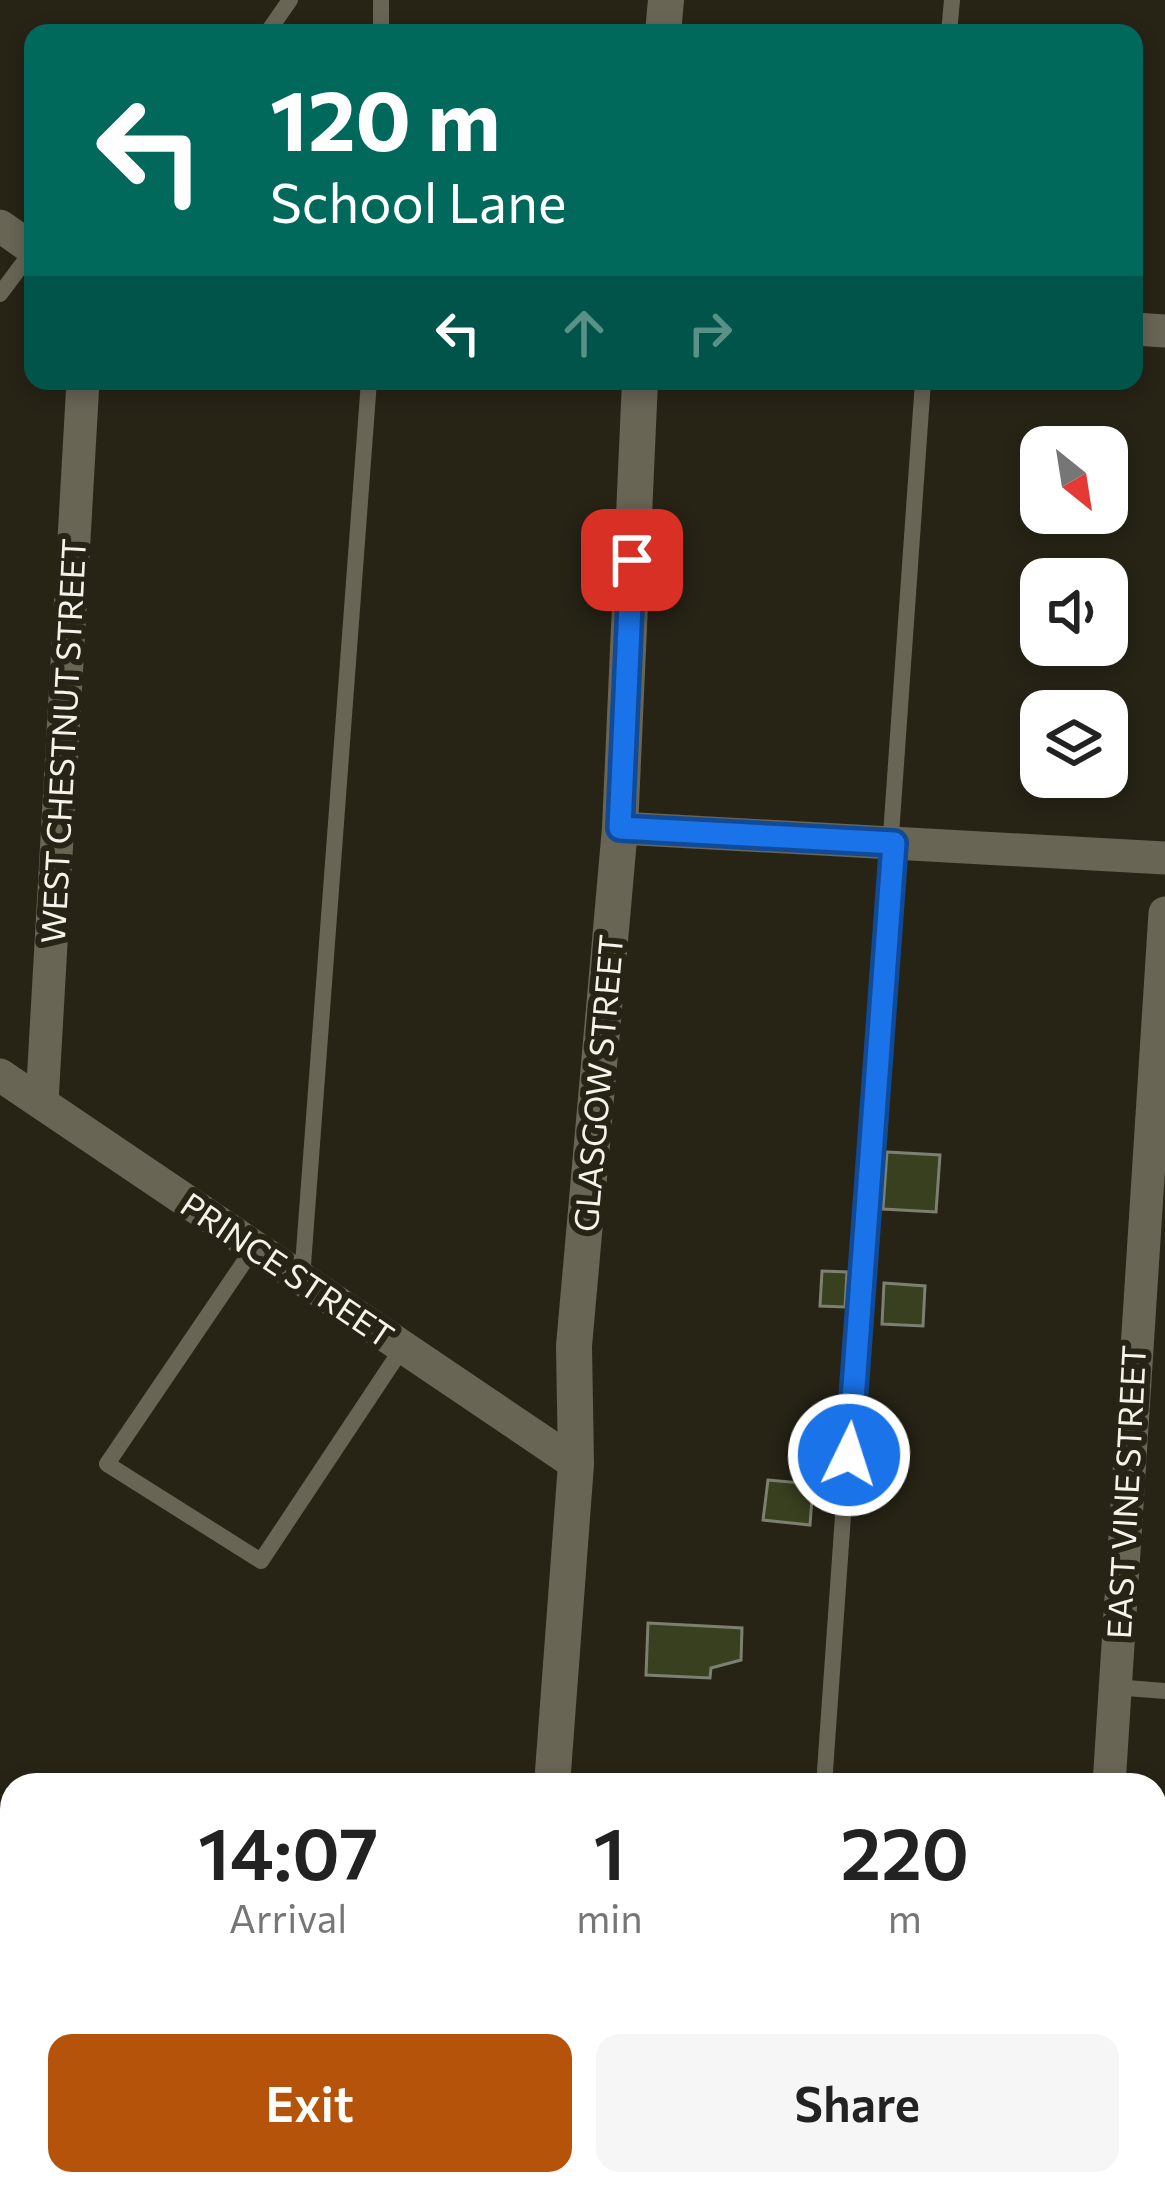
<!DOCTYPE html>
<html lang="en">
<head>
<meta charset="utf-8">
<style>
  body { margin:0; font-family:Commissioner,sans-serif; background:#f6f6f6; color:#222; height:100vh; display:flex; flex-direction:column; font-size:45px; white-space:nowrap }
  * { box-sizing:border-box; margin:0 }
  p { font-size:39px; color:#767676 }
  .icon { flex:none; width:66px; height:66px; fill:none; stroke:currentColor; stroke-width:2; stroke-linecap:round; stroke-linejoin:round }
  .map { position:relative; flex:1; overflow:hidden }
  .side { position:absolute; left:0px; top:1773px; width:1167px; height:423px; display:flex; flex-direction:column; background:#fff; border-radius:36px 36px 0 0; box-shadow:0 6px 18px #0003 }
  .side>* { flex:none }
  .banner { position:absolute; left:24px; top:24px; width:1119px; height:366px; border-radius:24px; box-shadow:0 6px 18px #0003; background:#00695c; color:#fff; overflow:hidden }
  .needle { width:78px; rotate:150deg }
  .buttons { position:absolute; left:1020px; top:426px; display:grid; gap:24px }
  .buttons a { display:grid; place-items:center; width:108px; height:108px; border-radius:24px; background:#fff; box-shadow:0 6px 18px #0003; font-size:60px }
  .pin { position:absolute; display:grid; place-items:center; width:102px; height:102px; color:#fff; margin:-51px; border-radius:24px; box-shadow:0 6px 18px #0006 }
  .me { position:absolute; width:132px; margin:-66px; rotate:4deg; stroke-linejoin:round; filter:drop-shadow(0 0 9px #0008) }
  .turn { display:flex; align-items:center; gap:42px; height:252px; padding:0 48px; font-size:54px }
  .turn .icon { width:156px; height:156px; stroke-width:2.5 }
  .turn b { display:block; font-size:84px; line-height:102px }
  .lanes { display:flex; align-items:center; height:114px; padding:0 48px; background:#0003; justify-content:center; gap:60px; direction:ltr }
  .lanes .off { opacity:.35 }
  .eta { display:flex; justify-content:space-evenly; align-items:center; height:204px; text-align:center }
  .eta b { font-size:72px; font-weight:600; line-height:84px }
  .action { display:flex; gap:24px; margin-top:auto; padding:24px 48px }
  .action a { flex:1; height:138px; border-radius:24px; background:#b45309; color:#fff; font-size:48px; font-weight:600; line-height:138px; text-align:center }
  .action a+a { background:#f6f6f6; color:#222 }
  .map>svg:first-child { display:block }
  .building { fill:#38401f; stroke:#7c8070; stroke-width:3 }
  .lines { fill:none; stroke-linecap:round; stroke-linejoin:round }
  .service { stroke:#696555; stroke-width:16 }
  .minor { stroke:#696555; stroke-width:33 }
  .tertiary { stroke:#696555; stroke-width:36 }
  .route-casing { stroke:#114b97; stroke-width:30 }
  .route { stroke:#1a73e8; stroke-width:21 }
  .labels { text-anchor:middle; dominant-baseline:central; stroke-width:12; stroke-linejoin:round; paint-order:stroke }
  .street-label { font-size:33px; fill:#f5f3e9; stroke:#272416 }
</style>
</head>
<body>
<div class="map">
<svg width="1165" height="2194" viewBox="0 0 1165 2194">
  <rect width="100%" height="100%" fill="#272416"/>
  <g class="building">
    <polygon points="887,1152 940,1155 936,1212 883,1209"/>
    <polygon points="822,1271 847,1272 845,1307 820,1306"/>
    <polygon points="884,1283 925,1286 923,1326 882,1324"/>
    <polygon points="768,1480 813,1484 810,1525 763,1520"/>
    <polygon points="648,1623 742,1628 741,1660 711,1668 710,1678 646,1675"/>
  </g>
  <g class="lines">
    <g class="service">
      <polyline points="267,33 290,0"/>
      <polyline points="381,33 381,0"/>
      <polyline points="949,33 952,0"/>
      <polyline points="0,294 33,250"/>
      <polyline points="255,1246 107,1464 261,1561 403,1347"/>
      <polyline points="302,1278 369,381"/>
      <polyline points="1114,1687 1165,1691"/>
      <polyline points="824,1785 923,381"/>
      <polyline points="799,2194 799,2184"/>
    </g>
    <g class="minor">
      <polyline points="0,226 33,249"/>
      <polyline points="1134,329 1165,331"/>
      <polyline points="620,828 1165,858"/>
      <polyline points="0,1075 576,1464"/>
      <polyline points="42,1102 83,381"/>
      <polyline points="1109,1785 1165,913"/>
      <polyline points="1155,1840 1165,1841"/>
      <polyline points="0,1989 12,2008"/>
      <polyline points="0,2116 12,2109"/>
      <polyline points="1083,2194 1084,2184"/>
    </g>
    <g class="tertiary">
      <polyline points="663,33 666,0"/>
      <polyline points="552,1785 576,1464 574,1346 620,828 640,381"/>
      <polyline points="517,2194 518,2184"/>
    </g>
  </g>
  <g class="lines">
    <g class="route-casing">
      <polyline id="route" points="632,560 620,828 894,843 849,1455"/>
    </g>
    <use href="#route" class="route"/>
  </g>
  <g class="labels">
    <g class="street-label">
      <text transform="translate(62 741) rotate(-87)">WEST CHESTNUT STREET</text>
      <text transform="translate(597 1083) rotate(-85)">GLASGOW STREET</text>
      <text transform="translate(288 1269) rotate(34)">PRINCE STREET</text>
      <text transform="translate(1125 1492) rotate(-87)">EAST VINE STREET</text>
    </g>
  </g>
</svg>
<div class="buttons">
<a><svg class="needle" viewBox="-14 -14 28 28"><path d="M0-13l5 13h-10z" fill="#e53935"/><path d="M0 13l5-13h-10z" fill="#767676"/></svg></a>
<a><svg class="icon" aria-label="sound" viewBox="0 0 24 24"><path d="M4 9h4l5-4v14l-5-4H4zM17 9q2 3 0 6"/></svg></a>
<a><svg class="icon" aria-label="layers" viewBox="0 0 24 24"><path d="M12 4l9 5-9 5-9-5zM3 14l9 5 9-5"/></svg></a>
</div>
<div class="pin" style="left:632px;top:560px;background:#d93025"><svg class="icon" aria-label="arrive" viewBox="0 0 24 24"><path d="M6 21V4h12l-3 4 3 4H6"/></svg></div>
<svg class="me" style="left:849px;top:1455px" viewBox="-20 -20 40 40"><circle r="17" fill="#1a73e8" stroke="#fff" stroke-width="3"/><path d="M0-11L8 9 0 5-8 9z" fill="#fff"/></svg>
<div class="banner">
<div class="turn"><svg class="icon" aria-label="left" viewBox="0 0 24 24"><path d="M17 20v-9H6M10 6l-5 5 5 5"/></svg><div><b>120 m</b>School Lane</div></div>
<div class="lanes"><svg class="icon" aria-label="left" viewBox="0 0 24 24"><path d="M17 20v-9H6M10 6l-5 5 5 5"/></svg><svg class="icon off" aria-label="ahead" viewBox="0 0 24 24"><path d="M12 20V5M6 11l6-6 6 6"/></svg><svg class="icon off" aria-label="right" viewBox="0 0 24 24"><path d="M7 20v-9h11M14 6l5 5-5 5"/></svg></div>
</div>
<section class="side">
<div class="eta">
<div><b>14:07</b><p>Arrival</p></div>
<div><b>1</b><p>min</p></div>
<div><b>220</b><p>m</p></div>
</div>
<div class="action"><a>Exit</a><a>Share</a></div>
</section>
</div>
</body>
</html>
